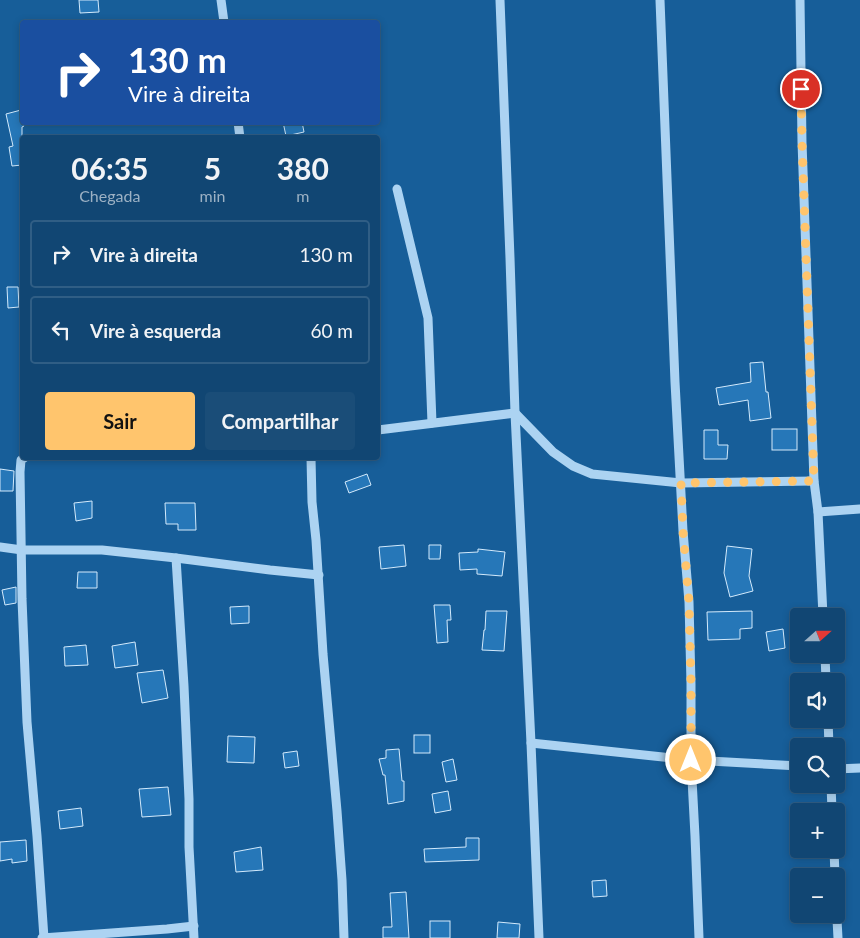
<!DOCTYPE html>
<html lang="pt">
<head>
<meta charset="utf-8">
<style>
  body { margin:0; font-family:Lato,sans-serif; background:#1a4d78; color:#f1f3f6; height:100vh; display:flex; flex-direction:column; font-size:19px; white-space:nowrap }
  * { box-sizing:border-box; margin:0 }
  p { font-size:16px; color:#9cb1c4 }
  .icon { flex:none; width:28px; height:28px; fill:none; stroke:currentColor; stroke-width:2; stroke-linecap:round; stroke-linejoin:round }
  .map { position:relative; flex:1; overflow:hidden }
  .drawer { position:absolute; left:20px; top:135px; width:360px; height:325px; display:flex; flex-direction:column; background:#114673; border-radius:5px; box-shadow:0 2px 8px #0003,0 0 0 1px #305e85 }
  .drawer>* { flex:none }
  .banner { position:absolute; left:20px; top:20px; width:360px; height:105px; border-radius:5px; box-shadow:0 2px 8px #0003,0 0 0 1px #305e85; background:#1a4fa0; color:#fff; overflow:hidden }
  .needle { width:32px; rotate:69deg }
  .tools { position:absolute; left:790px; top:608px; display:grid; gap:10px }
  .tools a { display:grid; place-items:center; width:55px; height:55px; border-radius:5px; background:#114673; box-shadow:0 2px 8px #0003,0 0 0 1px #305e85; font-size:25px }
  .pin { position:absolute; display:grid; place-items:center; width:42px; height:42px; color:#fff; margin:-21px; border:2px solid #fff; border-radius:50%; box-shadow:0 1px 5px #0007 }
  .me { position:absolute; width:55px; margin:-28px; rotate:0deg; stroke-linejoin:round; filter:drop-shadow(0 0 4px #0008) }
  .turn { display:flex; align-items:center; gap:18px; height:105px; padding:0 25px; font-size:22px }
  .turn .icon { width:65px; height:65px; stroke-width:2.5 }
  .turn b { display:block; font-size:35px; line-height:42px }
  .eta { display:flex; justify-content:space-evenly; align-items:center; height:85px; text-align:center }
  .eta b { font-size:30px; font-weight:700; line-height:35px }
  .primary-button { display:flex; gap:10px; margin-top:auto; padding:10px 25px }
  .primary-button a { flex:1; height:58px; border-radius:5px; background:#ffc56d; color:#111; font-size:20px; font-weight:700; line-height:58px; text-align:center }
  .primary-button a+a { background:#1a4d78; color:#f1f3f6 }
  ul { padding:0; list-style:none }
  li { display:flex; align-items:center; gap:15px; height:68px; margin:0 10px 8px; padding:0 15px; border:2px solid #305e85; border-radius:5px }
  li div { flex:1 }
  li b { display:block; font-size:19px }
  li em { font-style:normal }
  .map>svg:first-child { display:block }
  .building { fill:#2677b8; stroke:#d3eafc }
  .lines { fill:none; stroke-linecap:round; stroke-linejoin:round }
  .minor { stroke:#acd3f2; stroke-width:9 }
  .route { stroke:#ffc56d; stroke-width:9; stroke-dasharray:0 16.2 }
</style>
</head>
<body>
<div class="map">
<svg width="860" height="938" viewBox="0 0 860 938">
  <rect width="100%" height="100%" fill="#175e99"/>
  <g class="building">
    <polygon points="79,0 98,0 99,12 80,13"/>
    <polygon points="21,110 22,122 24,122 24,126 22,127 22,165 12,166 9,147 13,146 6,114"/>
    <polygon points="283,122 302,122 304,132 286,136"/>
    <polygon points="7,287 18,287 19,307 8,308"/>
    <polygon points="763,362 766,392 768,392 771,418 750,421 748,400 719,405 716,388 751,382 750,363"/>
    <rect x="772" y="429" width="25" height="21"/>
    <polygon points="704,430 718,430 718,445 728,445 727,459 704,459"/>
    <polygon points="0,469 14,471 13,491 0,491"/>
    <polygon points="367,474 371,485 349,493 345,482"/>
    <polygon points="92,501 92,518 76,521 74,503"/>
    <polygon points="165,503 195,503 196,530 178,530 178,524 166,524"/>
    <polygon points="404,545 406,566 381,569 379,547"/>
    <polygon points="429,545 441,545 440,559 429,559"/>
    <polygon points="727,546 752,549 749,576 753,591 730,597 724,573"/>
    <polygon points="478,549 505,552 502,576 477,574 477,569 460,570 459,553 478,552"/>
    <polygon points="78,572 97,572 97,588 77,588"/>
    <polygon points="16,587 16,603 5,605 2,590"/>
    <polygon points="434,605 450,605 451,620 447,620 448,642 437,643"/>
    <polygon points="249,606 249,623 231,624 230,607"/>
    <polygon points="486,611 507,611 504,651 482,650 484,630 485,630"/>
    <polygon points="752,611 752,628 740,629 740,639 708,640 707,612"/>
    <polygon points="783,629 785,648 769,651 766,632"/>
    <polygon points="135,642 138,665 115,668 112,646"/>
    <polygon points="86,645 88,665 65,666 64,647"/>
    <polygon points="163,670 168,698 142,703 137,673"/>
    <rect x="414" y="735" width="16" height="18"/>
    <polygon points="228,736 255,737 254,763 227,762"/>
    <polygon points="399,749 402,781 404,781 404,801 388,804 385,775 383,775 379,759 386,758 386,750"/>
    <polygon points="297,751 299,766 285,768 283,753"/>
    <polygon points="453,759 457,780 446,782 442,762"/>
    <polygon points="168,787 171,815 142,817 139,789"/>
    <polygon points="448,791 451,810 435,813 432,794"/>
    <polygon points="81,808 83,826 60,829 58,811"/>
    <polygon points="466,838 479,838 479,860 425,862 424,849 466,847"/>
    <polygon points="26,840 27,861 12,863 12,859 0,861 0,842"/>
    <polygon points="261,847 263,870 236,872 234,852"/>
    <polygon points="606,880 607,896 593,897 592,881"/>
    <polygon points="406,892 409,938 383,938 383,927 392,927 390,893"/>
    <rect x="430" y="921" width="20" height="17"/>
    <polygon points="498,922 520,924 519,938 497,938"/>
  </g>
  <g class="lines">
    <g class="minor">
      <polyline points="221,0 224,22"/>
      <polyline points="500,0 510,258 515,413 531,743 539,938"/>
      <polyline points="660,0 675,382 683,531 689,602 691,684 691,760 695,836 699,938"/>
      <polyline points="800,0 802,142 814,481 818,512 823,616"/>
      <polyline points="238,122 240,138"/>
      <polyline points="397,189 428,318 432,423"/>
      <polyline points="378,430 515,413 553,452 573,466 592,474 681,483 814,481"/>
      <polyline points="24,458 21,460 20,472 22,599 27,722 37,836 44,938"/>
      <polyline points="311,458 312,502 316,540 323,654 337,811 342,880 344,938"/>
      <polyline points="818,512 860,509"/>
      <polyline points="0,547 22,550 102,550 176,558 270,570 319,575"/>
      <polyline points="176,558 184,686 189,799 189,847 194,938"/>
      <polyline points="825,654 826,681"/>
      <polyline points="828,719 829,746"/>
      <polyline points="531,743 691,760 799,766"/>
      <polyline points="836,769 860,768"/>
      <polyline points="831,784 832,811"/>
      <polyline points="834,849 835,876"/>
      <polyline points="836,901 838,938"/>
      <polyline points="42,938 167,929 194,926"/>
    </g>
  </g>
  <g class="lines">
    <polyline class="route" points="691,760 691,684 689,602 683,531 681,483 814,481 802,142 801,89"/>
  </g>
</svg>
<div class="tools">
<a><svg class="needle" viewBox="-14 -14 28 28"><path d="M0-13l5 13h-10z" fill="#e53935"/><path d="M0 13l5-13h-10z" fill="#9cb1c4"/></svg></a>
<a><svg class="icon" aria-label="sound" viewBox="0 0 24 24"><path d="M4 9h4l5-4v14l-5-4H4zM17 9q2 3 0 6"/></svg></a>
<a><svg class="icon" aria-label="search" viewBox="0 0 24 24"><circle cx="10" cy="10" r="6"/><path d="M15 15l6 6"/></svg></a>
<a>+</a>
<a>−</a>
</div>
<div class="pin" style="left:801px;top:89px;background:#d93025"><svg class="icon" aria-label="arrive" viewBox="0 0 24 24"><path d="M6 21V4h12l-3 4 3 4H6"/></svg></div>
<svg class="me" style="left:691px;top:760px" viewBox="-20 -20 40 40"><circle r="17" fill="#ffc56d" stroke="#fff" stroke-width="3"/><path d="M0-11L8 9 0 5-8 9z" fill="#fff"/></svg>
<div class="banner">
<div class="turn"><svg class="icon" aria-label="right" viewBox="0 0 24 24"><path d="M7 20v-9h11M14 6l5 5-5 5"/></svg><div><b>130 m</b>Vire à direita</div></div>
</div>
<section class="drawer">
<div class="eta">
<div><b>06:35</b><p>Chegada</p></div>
<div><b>5</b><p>min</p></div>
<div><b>380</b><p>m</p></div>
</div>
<ul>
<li><svg class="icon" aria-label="right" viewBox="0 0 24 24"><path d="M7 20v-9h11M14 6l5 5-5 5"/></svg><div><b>Vire à direita</b></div><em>130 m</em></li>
<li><svg class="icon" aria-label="left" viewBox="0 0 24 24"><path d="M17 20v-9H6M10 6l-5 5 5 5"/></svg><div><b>Vire à esquerda</b></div><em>60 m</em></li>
</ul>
<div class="primary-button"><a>Sair</a><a>Compartilhar</a></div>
</section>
</div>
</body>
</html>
